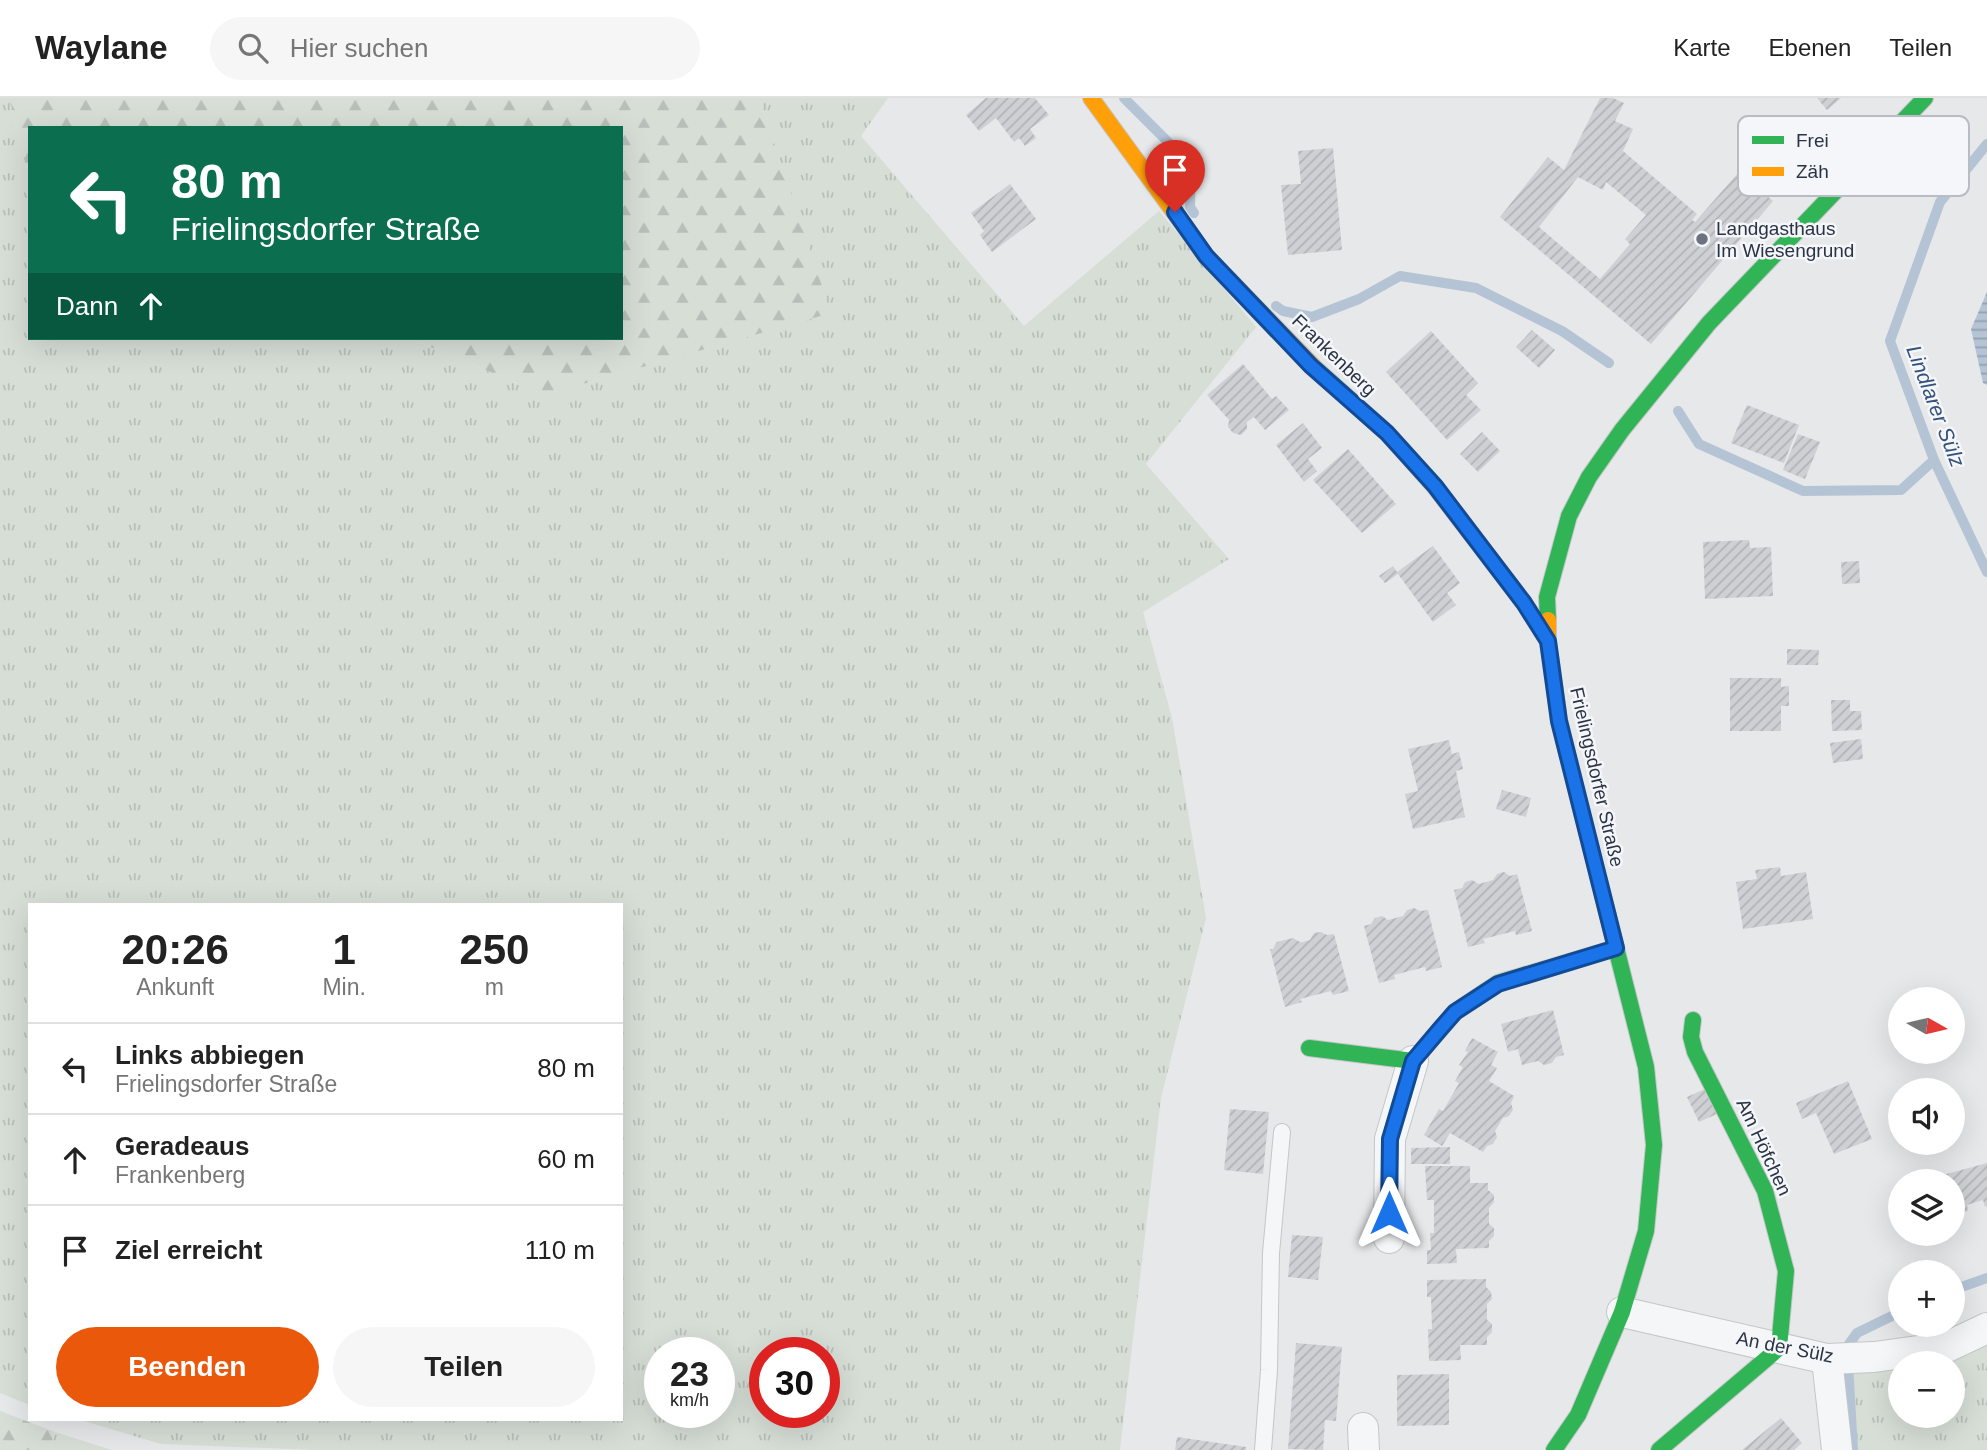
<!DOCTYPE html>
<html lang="de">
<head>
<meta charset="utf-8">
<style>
  body { margin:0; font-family:Arial,sans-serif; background:#f6f6f6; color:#222; height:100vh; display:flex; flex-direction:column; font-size:26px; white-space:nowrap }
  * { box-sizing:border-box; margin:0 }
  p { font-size:23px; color:#767676 }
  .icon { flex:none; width:38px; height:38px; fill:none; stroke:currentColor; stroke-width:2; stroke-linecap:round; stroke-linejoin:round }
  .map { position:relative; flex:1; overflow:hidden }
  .drawer { position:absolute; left:28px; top:805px; width:595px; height:518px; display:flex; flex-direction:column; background:#fff; border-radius:0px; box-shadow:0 7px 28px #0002 }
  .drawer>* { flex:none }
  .banner { position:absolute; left:28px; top:28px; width:595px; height:214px; border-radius:0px; box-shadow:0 7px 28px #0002; background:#0b6e4f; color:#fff; overflow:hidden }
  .needle { width:46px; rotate:98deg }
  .tools { position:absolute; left:1888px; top:889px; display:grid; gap:14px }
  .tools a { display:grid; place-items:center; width:77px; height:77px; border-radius:50%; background:#fff; box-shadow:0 7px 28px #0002; font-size:35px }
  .speed { position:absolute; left:644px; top:1239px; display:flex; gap:14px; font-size:35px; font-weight:700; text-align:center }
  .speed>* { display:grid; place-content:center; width:91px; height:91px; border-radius:50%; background:#fff; box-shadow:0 7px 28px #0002; line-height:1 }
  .speed small { font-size:18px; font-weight:400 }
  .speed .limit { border:10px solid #d22; background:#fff; color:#111 }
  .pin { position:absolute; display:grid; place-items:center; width:60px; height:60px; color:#fff; margin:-72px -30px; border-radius:50% 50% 50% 0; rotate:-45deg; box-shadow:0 0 7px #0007 }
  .pin .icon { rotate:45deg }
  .me { position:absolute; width:77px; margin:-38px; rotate:0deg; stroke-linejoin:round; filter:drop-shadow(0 0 5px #0008) }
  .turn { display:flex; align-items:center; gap:24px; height:147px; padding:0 28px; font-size:32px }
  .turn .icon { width:91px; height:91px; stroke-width:2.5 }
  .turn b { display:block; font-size:49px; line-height:60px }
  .then { display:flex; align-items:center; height:66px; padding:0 28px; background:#0003; gap:14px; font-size:26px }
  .eta { display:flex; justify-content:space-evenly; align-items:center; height:119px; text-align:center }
  .eta b { font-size:42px; font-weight:800; line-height:49px }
  .action { display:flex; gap:14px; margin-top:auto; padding:14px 28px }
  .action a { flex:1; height:80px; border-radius:42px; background:#ea580c; color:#fff; font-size:28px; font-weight:800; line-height:80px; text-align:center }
  .action a+a { background:#f6f6f6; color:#222 }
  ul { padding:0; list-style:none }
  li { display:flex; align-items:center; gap:21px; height:91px; padding:0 28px; border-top:2px solid #e0e0e0 }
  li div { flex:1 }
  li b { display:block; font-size:26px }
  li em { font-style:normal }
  header { display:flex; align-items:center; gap:42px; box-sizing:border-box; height:98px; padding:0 35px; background:#fff; border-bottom:2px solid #e0e0e0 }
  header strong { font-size:33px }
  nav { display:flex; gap:38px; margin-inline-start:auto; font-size:24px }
  .search { width:490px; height:63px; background:#f6f6f6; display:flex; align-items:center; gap:18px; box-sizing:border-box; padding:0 24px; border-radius:38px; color:#767676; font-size:26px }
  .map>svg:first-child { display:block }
  .grass { fill:url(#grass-tufts); fill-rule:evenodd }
  .forest { fill:url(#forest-firs) }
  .water { fill:url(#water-rules) }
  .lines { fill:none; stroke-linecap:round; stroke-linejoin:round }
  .stream { stroke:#b4c4d5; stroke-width:10 }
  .building { fill:url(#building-hatch); fill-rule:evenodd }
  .lane-casing { stroke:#c4c6c8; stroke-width:18 }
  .street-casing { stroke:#c4c6c8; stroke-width:32 }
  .fast-casing { stroke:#c4c6c8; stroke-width:18 }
  .slow-casing { stroke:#c4c6c8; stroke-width:18 }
  .lane { stroke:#f5f6f7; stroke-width:16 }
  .street { stroke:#f5f6f7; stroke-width:30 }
  .fast { stroke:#30b455; stroke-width:16 }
  .slow { stroke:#ff9f0a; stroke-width:16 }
  .route-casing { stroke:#114b97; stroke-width:18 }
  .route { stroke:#1a73e8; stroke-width:12 }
  .poi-dot { fill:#6c737f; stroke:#f4f6f9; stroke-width:2.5 }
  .labels { text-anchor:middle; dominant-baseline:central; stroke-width:5; stroke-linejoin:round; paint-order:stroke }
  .poi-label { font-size:19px; fill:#2b3445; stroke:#f4f6f9; text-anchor:start }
  .street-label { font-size:19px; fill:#2b3445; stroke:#f4f6f9 }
  .water-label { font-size:21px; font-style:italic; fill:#34527a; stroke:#f4f6f9 }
  .key { fill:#f4f6f9; stroke:#b8bcc3; stroke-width:2 }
  .key-label { font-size:19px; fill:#2b3445 }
</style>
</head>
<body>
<header>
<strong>Waylane</strong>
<div class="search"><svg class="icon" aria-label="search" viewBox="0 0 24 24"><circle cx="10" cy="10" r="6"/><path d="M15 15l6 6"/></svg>Hier suchen</div>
<nav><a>Karte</a><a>Ebenen</a><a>Teilen</a></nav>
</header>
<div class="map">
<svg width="1987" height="1352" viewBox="0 0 1987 1352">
  <defs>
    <pattern id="grass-tufts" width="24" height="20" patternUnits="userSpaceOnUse" patternTransform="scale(1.75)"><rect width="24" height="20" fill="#d6ded6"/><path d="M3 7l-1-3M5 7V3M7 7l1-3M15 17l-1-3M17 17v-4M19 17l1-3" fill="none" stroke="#b8bfb9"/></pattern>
    <pattern id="forest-firs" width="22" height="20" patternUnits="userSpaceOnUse" patternTransform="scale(1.75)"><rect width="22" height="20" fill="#d6ded6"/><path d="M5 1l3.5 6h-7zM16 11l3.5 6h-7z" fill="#b8bfb9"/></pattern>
    <pattern id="water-rules" width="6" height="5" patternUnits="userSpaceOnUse" patternTransform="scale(1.75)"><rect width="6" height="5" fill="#b4c4d5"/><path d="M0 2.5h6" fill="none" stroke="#93a0af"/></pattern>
    <pattern id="building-hatch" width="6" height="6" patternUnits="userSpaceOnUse" patternTransform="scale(1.75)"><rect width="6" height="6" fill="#ced0d3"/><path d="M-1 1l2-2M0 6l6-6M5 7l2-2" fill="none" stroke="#b1b3b6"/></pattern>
  </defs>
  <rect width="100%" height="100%" fill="#e6e8ea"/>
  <g class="grass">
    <path d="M0 0H9L30 78V240H409L545 297 830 215 759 0H888L861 38 1024 228 1159 113 1256 229 1146 366 1229 461 1143 514 1172 620 1206 820 1161 1000 1120 1352H316L161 1346 77 1321H621V807H30V1307L0 1295ZM660 1255H719V1314H660ZM765 1255H824V1314H765Z"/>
    <path d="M1987 1241V1352H1848L1836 1272ZM1900 1265H1953V1318H1900Z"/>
    <polygon points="55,1334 112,1352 49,1352"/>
  </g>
  <g class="forest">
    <polygon points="9,0 759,0 831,215 545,297 409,240 621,240 621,30 30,30 30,78"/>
    <polygon points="0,1313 55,1334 49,1352 0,1352"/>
  </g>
  <polygon class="water" points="1987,194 1987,287 1983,285 1971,231"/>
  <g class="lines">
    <g class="stream">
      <polyline points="1124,0 1191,67 1190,109 1194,115"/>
      <polyline points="1987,46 1940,104 1890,243 1934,362 1987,474"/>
      <polyline points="1276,208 1283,213 1312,219 1359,201 1400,178 1476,190 1562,233 1609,265"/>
      <polyline points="1678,313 1699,346 1803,393 1901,392 1934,362"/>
      <polyline points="1953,1192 1987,1180"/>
      <polyline points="1853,1352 1847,1249 1857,1235 1900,1214"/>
    </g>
  </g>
  <g class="building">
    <polygon points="986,0 1035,0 1049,17 1030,31 1036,40 1025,48 1019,40 1014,44 996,20 979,33 966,17"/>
    <path d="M1600 0H1613L1624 5 1615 23 1633 31 1623 53 1697 116 1692 122 1695 124 1739 74 1773 103 1651 246 1500 119 1548 59 1564 72ZM1578 79 1603 92 1606 84 1646 117 1625 141 1630 146 1600 181 1539 129Z"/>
    <polygon points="1817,0 1841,0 1827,12"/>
    <polygon points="1333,50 1342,152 1288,157 1281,87 1301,86 1298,53"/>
    <polygon points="1010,86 1036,121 992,154 980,137 984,133 971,115"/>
    <polygon points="1532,232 1555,252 1539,270 1516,249"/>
    <polygon points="1431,233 1478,285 1466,297 1481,312 1447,342 1386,274"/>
    <polygon points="1243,266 1272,301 1276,298 1289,312 1265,332 1254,319 1247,324 1247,331 1241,337 1233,335 1228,329 1229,322 1207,297"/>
    <polygon points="1747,307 1799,327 1784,365 1731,345"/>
    <polygon points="1303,325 1322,350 1308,361 1317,373 1304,384 1276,347"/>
    <polygon points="1482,334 1500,353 1478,374 1460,356"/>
    <polygon points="1798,336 1820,344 1805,381 1783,372"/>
    <polygon points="1348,351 1396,406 1362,435 1313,382"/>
    <polygon points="1749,442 1750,450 1771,449 1773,498 1705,501 1703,444"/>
    <polygon points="1433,448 1460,485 1447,495 1456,507 1433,524 1398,476 1385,485 1379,478 1393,468 1397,474"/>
    <polygon points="1859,463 1860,485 1842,486 1841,464"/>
    <polygon points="1787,551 1819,552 1818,567 1787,567"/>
    <polygon points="1730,580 1781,580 1781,589 1789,588 1789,608 1781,608 1781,633 1730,633"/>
    <polygon points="1831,602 1850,602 1850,613 1861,613 1862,632 1832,633"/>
    <polygon points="1861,641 1863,661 1833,665 1830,645"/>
    <polygon points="1449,642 1452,656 1459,654 1463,671 1456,673 1465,719 1413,731 1405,696 1418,693 1408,651"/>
    <polygon points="1502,692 1531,700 1526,719 1496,711"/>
    <polygon points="1780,769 1781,778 1806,774 1813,821 1743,831 1736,784 1757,781 1755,772"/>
    <polygon points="1504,774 1510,778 1517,776 1532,833 1516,837 1515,833 1483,841 1485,845 1468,849 1454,792 1462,790 1465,784 1472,782 1479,786 1493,782 1497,776"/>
    <polygon points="1414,810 1420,813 1428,812 1442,869 1426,873 1425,869 1394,877 1395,881 1379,885 1364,828 1371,826 1375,820 1382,818 1388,822 1403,818 1407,812"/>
    <polygon points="1321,834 1327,837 1334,836 1349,893 1333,897 1331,893 1300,901 1302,904 1285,909 1270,851 1273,851 1277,844 1293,840 1300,844 1303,844 1310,842 1314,835"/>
    <polygon points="1553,912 1564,957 1556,959 1552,965 1544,967 1538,963 1522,967 1518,951 1508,954 1501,926"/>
    <polygon points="1472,940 1498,954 1491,967 1497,970 1489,983 1514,998 1511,1005 1513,1012 1509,1018 1503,1020 1495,1033 1497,1039 1493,1046 1487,1048 1483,1054 1450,1035 1442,1048 1424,1037 1439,1011 1443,1013 1459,985 1455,983 1463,969 1459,967 1468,954 1465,953"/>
    <polygon points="1848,983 1872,1041 1834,1056 1816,1015 1802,1021 1796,1005"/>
    <polygon points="1705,991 1717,1016 1699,1024 1687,999"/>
    <polygon points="1230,1011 1269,1014 1263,1076 1224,1072"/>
    <polygon points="1450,1049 1450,1066 1411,1066 1411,1050"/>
    <polygon points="1987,1065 1987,1108 1985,1109 1983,1102 1967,1107 1968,1113 1953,1117 1953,1083 1921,1083"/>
    <polygon points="1425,1068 1470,1068 1470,1085 1488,1085 1488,1092 1494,1097 1494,1104 1489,1110 1489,1126 1494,1130 1494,1138 1489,1143 1489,1150 1456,1151 1457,1165 1427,1166 1427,1152 1431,1152 1430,1135 1434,1135 1434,1102 1427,1102"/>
    <polygon points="1292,1137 1323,1139 1318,1182 1288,1179"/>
    <polygon points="1486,1181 1486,1189 1491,1194 1492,1201 1487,1206 1487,1222 1492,1226 1492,1234 1487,1239 1487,1247 1460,1247 1461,1262 1429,1263 1428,1231 1432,1231 1431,1199 1427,1199 1427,1182"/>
    <polygon points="1296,1245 1342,1249 1336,1323 1325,1322 1323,1352 1288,1351"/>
    <polygon points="1449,1276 1449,1327 1397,1328 1397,1277"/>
    <polygon points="1781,1320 1802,1345 1794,1352 1742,1352"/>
    <polygon points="1177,1339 1246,1349 1246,1352 1175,1352"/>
  </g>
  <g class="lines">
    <g class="lane-casing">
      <polyline id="lane" points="1263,1352 1269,1272 1271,1155 1282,1034"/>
    </g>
    <g class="street-casing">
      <g id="street">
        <polyline points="1389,1140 1390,1041 1413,963"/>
        <polyline points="1622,1214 1827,1261 1874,1259 1947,1249 1987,1230"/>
        <polyline points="1827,1261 1837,1352"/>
        <polyline points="1363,1330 1364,1352"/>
      </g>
    </g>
    <g class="fast-casing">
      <g id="fast">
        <polyline points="1317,272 1387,335 1435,389 1524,505 1548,543"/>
        <polyline points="1548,522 1547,499 1569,418 1589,379 1622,332 1709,225 1925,0"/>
        <polyline points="1309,950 1413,963 1455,914 1498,885 1616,850"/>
        <polyline points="1554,1352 1578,1317 1622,1214 1646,1133 1654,1047 1646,969 1608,818"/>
        <polyline points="1659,1352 1779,1250 1786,1173 1765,1093 1695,954 1691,939 1693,922"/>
      </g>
    </g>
    <g class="slow-casing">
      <g id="slow">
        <polyline points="1091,0 1206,158 1317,272"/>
        <polyline points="1548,522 1548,543 1559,623 1608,818"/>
      </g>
    </g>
    <use href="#lane" class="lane"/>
    <use href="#street" class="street"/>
    <use href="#fast" class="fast"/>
    <use href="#slow" class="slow"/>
  </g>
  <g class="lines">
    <g class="route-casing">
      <polyline id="route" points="1175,114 1206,158 1311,268 1387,335 1435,388 1524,505 1548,543 1559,623 1616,850 1498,886 1455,914 1441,930 1413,963 1390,1041 1389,1115"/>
    </g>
    <use href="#route" class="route"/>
  </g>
  <circle class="poi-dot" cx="1702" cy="141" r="7"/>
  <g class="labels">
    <g class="poi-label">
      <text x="1716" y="130">Landgasthaus<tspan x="1716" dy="22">Im Wiesengrund</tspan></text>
    </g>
    <g class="street-label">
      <text transform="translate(1334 257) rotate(44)">Frankenberg</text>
      <text transform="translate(1597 679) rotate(77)">Frielingsdorfer Straße</text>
      <text transform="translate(1764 1049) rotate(65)">Am Höfchen</text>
      <text transform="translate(1785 1249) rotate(11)">An der Sülz</text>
    </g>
    <g class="water-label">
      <text transform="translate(1936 308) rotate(69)">Lindlarer Sülz</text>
    </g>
  </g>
  <rect x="1738" y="18" width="231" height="80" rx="10" class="key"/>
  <rect x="1752" y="38" width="32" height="8" fill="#30b455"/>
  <rect x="1752" y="69" width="32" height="9" fill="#ff9f0a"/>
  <g class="key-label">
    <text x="1796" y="49">Frei</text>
    <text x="1796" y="80">Zäh</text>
  </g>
</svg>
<div class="tools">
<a><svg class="needle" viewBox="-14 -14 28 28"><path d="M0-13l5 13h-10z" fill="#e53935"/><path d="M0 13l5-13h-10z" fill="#767676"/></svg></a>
<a><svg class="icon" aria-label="sound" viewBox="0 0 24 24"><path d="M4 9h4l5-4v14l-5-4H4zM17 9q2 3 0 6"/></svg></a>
<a><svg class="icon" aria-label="layers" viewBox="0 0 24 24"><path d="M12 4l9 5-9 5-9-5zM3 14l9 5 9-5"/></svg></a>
<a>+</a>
<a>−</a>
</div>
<div class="speed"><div>23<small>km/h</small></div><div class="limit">30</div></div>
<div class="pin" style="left:1175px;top:114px;background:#d93025"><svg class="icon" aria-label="arrive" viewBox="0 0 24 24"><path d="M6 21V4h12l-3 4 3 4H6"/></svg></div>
<svg class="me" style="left:1389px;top:1115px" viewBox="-20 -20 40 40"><path d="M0-17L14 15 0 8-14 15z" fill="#1a73e8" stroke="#fff" stroke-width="4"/></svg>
<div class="banner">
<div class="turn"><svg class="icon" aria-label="left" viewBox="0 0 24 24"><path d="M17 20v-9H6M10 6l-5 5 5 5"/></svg><div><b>80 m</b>Frielingsdorfer Straße</div></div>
<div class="then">Dann<svg class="icon" aria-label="ahead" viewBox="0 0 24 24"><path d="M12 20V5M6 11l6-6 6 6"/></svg></div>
</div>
<section class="drawer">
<div class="eta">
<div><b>20:26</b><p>Ankunft</p></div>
<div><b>1</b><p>Min.</p></div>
<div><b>250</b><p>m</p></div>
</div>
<ul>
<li><svg class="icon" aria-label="left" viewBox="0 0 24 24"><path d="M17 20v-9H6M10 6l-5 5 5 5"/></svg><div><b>Links abbiegen</b><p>Frielingsdorfer Straße</p></div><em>80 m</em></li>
<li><svg class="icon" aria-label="ahead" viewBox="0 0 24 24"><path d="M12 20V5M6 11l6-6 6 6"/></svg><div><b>Geradeaus</b><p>Frankenberg</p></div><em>60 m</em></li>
<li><svg class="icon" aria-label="arrive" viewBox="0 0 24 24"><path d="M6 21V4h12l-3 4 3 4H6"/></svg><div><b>Ziel erreicht</b></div><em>110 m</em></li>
</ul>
<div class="action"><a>Beenden</a><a>Teilen</a></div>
</section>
</div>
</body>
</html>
